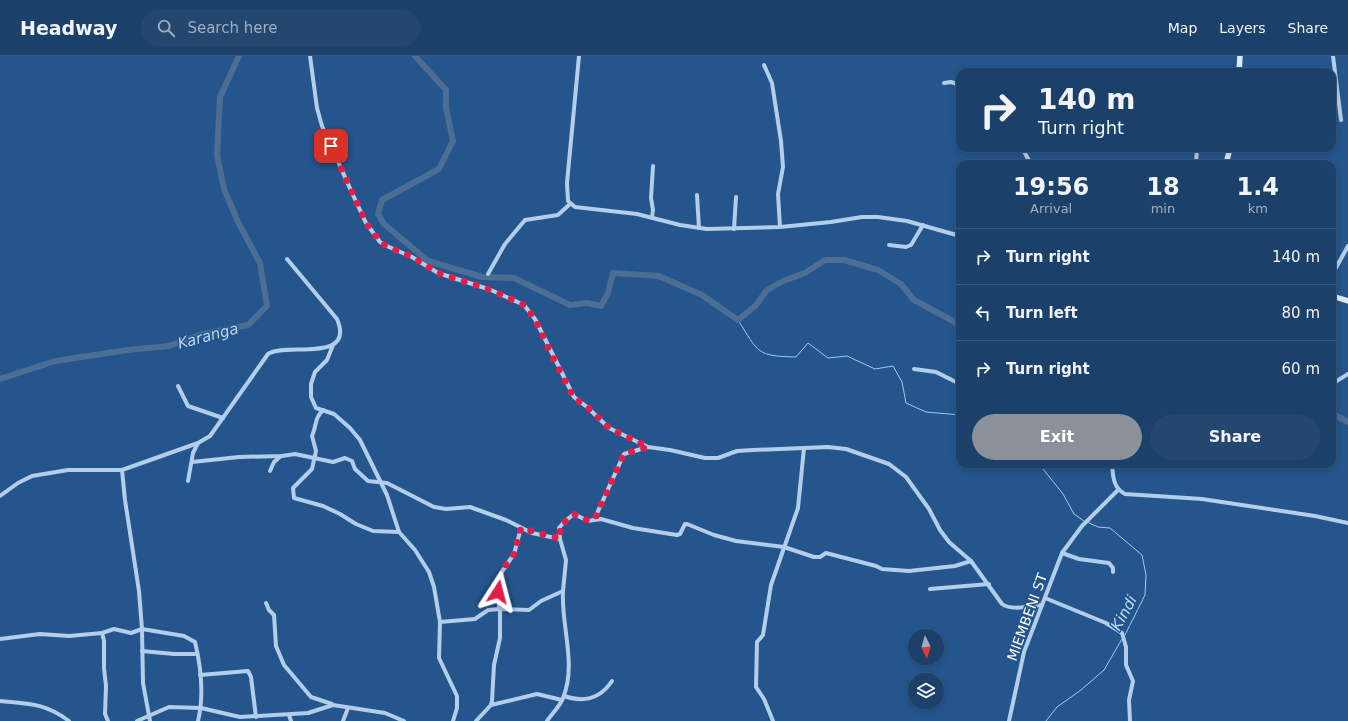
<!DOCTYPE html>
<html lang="en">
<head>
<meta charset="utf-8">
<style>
  body { margin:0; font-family:"DejaVu Sans",sans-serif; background:#24476f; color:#f1f3f6; height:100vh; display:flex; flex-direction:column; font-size:15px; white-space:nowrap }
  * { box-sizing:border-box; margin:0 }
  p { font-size:13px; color:#a0afc0 }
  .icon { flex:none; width:22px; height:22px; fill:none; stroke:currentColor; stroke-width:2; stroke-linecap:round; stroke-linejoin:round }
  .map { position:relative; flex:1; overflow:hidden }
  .side { position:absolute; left:956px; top:104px; width:380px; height:308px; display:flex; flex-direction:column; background:#1b4069; border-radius:12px; box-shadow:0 2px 6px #0003,0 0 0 1px #39597d }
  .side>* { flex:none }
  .banner { position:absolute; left:956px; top:12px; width:380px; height:84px; border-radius:12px; box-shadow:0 2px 6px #0003,0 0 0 1px #39597d; background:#1b4069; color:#f1f3f6; overflow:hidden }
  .needle { width:26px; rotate:175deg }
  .tools { position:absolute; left:908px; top:573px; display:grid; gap:8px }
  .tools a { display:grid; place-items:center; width:36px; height:36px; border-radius:50%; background:#1b4069; box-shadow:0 2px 6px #0003,0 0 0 1px #39597d; font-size:20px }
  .pin { position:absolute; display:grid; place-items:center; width:34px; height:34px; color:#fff; margin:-17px; border-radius:8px; box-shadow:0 2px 6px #0006 }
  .me { position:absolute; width:44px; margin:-22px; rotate:9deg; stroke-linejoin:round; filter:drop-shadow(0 0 3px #0008) }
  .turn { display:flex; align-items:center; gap:14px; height:84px; padding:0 16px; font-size:18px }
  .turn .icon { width:52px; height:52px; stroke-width:2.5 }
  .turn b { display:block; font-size:28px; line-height:34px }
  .eta { display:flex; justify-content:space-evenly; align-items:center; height:68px; text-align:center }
  .eta b { font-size:24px; font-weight:800; line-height:28px }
  .primary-button { display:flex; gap:8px; margin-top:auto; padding:8px 16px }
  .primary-button a { flex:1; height:46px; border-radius:24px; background:#8c9099; color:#fff; font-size:16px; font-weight:800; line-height:46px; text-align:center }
  .primary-button a+a { background:#24476f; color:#f1f3f6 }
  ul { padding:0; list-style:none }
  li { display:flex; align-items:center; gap:12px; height:56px; padding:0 16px; border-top:1px solid #39597d }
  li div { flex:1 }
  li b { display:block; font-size:15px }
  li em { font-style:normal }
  header { display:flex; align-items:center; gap:24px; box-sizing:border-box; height:56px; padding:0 20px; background:#1b4069; border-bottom:1px solid #39597d }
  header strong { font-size:19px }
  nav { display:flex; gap:22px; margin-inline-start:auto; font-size:14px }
  .search { width:280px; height:36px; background:#24476f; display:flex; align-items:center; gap:10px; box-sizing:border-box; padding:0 14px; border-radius:22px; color:#a0afc0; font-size:15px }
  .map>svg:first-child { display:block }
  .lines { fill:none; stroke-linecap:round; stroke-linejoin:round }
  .stream { stroke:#a7c9eb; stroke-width:1 }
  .river { stroke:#4c6e94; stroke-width:6 }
  .street { stroke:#b3ceeb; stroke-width:4 }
  .secondary { stroke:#deeaf9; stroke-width:5.5 }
  .route { stroke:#e11d48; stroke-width:7; stroke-dasharray:0 12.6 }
  .labels { text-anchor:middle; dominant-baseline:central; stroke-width:3; stroke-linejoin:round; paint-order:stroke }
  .street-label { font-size:14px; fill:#fff; stroke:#24558c }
  .water-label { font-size:15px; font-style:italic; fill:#bfd8f2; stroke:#24558c }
</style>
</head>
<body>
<header>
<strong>Headway</strong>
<div class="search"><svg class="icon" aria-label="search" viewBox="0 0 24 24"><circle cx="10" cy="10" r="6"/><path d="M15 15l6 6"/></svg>Search here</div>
<nav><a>Map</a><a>Layers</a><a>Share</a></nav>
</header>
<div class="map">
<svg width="1348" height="665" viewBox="0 0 1348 665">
  <rect width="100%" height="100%" fill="#24558c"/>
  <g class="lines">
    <g class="stream">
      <path d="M738 264C759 297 756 300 796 301L808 287 828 302 847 300 875 313 893 310 902 326 906 347 926 356 960 359"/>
      <polyline points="1039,408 1063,438 1074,458 1084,465"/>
      <polyline points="1087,466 1098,471 1110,472 1142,499 1146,519 1145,539 1125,579"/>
      <polyline points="1046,665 1057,651 1081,634 1104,614 1122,583"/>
    </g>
    <g class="river">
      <polyline points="415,0 446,34 446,52 453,85 439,113 382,144 378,158 384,168 428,205 482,221 514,222 570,249 587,247 601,250 608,237 613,217 659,220 702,239 738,264 756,249 767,234 783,225 805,217 825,204 844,204 878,214 901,228 914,244 953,265 960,272"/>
      <polyline points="0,323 55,305 128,294 169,290 199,279 248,269 267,250 260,207 238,166 224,133 217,99 220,41 239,0"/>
      <polyline points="1332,362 1335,359 1348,366"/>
    </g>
    <g class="street">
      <path d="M310 0 317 52 322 70 353 139 366 167 380 186 389 191 412 201 438 217 491 234 524 249 535 263 574 341 587 351 609 372 648 391 670 394 705 402H718L737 395 753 394 828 391 846 393 889 408 906 421 929 453 940 474 949 486 971 505 1002 548C1011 555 1031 550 1042 549"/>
      <polyline points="579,0 567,127 568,145 575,151 637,158 680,169 707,173 780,171 831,166 862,161 878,161 907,165 960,180"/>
      <polyline points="1333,0 1341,64"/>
      <polyline points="764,9 772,27 781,85 783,111 778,138 780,171"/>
      <polyline points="944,27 951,26 960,29"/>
      <polyline points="1022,92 1031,108"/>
      <polyline points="1196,108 1197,92"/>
      <polyline points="697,139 699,172"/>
      <polyline points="652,161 653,154 651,142 653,110"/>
      <polyline points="734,173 736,141"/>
      <polyline points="889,189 906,191 911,189 923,169"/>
      <polyline points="488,218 505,188 525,164 558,159 570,148"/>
      <polyline points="1332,219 1348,190"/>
      <polyline points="1332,235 1334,241"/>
      <polyline points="333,289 327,304 315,316 311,328 311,341 316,352 334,358 350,372 360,384 387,439 399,476 415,494 429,516 434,531 440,566 439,602 457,640 457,652 453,665"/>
      <polyline points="914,313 936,316 960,328"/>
      <polyline points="1332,328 1348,318"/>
      <polyline points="178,330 188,350 223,362"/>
      <path d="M323 354C314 363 317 369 312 380L316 395 312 413 293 432 294 442 323 450 340 458 356 468 373 475 399 476"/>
      <polyline points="192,406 239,401 282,400 295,398 333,406 345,402 352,405 355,413 368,425 387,427 434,451 446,453 470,451 506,464 532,477 560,483"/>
      <path d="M1112 408C1113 420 1113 432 1125 438L1202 443 1315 460 1348 467"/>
      <polyline points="122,414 125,444 139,535 142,573 143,627 150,665"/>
      <polyline points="270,415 274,406 281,400"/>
      <polyline points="188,425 193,397 198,387"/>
      <path d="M0 440 18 427 32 420 68 414H122L198 387 210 380 268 298C285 286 356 308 337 263L287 203"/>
      <polyline points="594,464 624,398 648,391"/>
      <polyline points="1062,497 1079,503 1109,507 1113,512 1113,516"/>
      <polyline points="930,533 989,528"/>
      <polyline points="1045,542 1106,567 1122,577 1126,591 1126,609 1133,625 1129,644 1130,665"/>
      <polyline points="266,547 269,554 274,559 276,590 284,609 311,641 332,648"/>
      <polyline points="499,553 498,533 501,517 514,498 521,472"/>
      <polyline points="440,566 475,563 488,554 500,553 529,554 541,545 563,535 566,504 560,483 559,472 564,466 574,458 588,465 601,463 633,472 677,479 680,478 685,468 687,468 714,479 736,485 784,491 814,501 820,501 826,497 876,510 882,513 909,515 955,510 971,505"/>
      <path d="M102 577 114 573 131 577 142 573 184 580 195 586C201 611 204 640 198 665"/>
      <polyline points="0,583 40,578 69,580 102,577 104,585 104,612 106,630 105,658 108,665"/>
      <polyline points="142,595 174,598 197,598"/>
      <polyline points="200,619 248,615 251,621 256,661"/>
      <path d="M564 640C584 647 600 643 612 625"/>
      <path d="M0 645C29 648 45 647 69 665"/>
      <polyline points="491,649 537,638 562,644"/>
      <polyline points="289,659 291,665"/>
      <polyline points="137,665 169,651 201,652 240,661 308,657 333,649 385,657 404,665"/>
      <polyline points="343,665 348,652"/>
      <polyline points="476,665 491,649 492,645 494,609 500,582 500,553"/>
      <path d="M547 665C552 658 560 650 563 642 577 608 561 571 563 535"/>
      <polyline points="773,665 764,643 756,631 757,586 763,579 771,529 798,452 804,392"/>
      <polyline points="1009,665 1024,596 1062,497 1082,470 1118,434"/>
    </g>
    <g class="secondary">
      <polyline points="1239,16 1240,0"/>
      <polyline points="1226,108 1230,92"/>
      <polyline points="1332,240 1348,245"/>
    </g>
  </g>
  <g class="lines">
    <polyline class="route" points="331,90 366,167 380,186 388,191 412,201 438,217 491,234 524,249 535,263 551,298 574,342 585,349 609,372 648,391 624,398 594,464 584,464 574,458 560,470 560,483 521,472 514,498 502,514 498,536"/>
  </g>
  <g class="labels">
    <g class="street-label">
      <text transform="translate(1027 561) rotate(-70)">MIEMBENI ST</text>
    </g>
    <g class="water-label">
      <text transform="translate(208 280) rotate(-15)">Karanga</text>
      <text transform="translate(1124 557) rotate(-61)">Kindi</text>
    </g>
  </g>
</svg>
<div class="tools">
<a><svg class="needle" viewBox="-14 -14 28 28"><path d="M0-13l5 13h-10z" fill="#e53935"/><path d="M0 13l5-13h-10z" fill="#a0afc0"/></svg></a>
<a><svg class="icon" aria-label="layers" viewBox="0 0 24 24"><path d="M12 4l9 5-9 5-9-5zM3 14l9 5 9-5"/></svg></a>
</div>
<div class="pin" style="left:331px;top:90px;background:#d93025"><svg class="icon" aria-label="arrive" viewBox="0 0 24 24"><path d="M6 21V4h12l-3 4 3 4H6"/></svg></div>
<svg class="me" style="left:498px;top:536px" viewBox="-20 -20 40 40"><path d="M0-17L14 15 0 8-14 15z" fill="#e11d48" stroke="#fff" stroke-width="4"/></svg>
<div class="banner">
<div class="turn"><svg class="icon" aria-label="right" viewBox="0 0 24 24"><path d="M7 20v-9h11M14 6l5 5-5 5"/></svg><div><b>140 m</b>Turn right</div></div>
</div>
<section class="side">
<div class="eta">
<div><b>19:56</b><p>Arrival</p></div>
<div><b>18</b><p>min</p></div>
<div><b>1.4</b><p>km</p></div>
</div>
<ul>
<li><svg class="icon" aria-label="right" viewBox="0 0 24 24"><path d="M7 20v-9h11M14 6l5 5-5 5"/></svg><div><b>Turn right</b></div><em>140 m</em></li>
<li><svg class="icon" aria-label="left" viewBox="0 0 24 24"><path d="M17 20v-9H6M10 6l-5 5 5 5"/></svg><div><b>Turn left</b></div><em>80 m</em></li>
<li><svg class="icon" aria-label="right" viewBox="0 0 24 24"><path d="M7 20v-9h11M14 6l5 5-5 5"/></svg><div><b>Turn right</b></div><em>60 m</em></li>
</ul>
<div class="primary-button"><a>Exit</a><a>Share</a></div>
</section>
</div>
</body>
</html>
